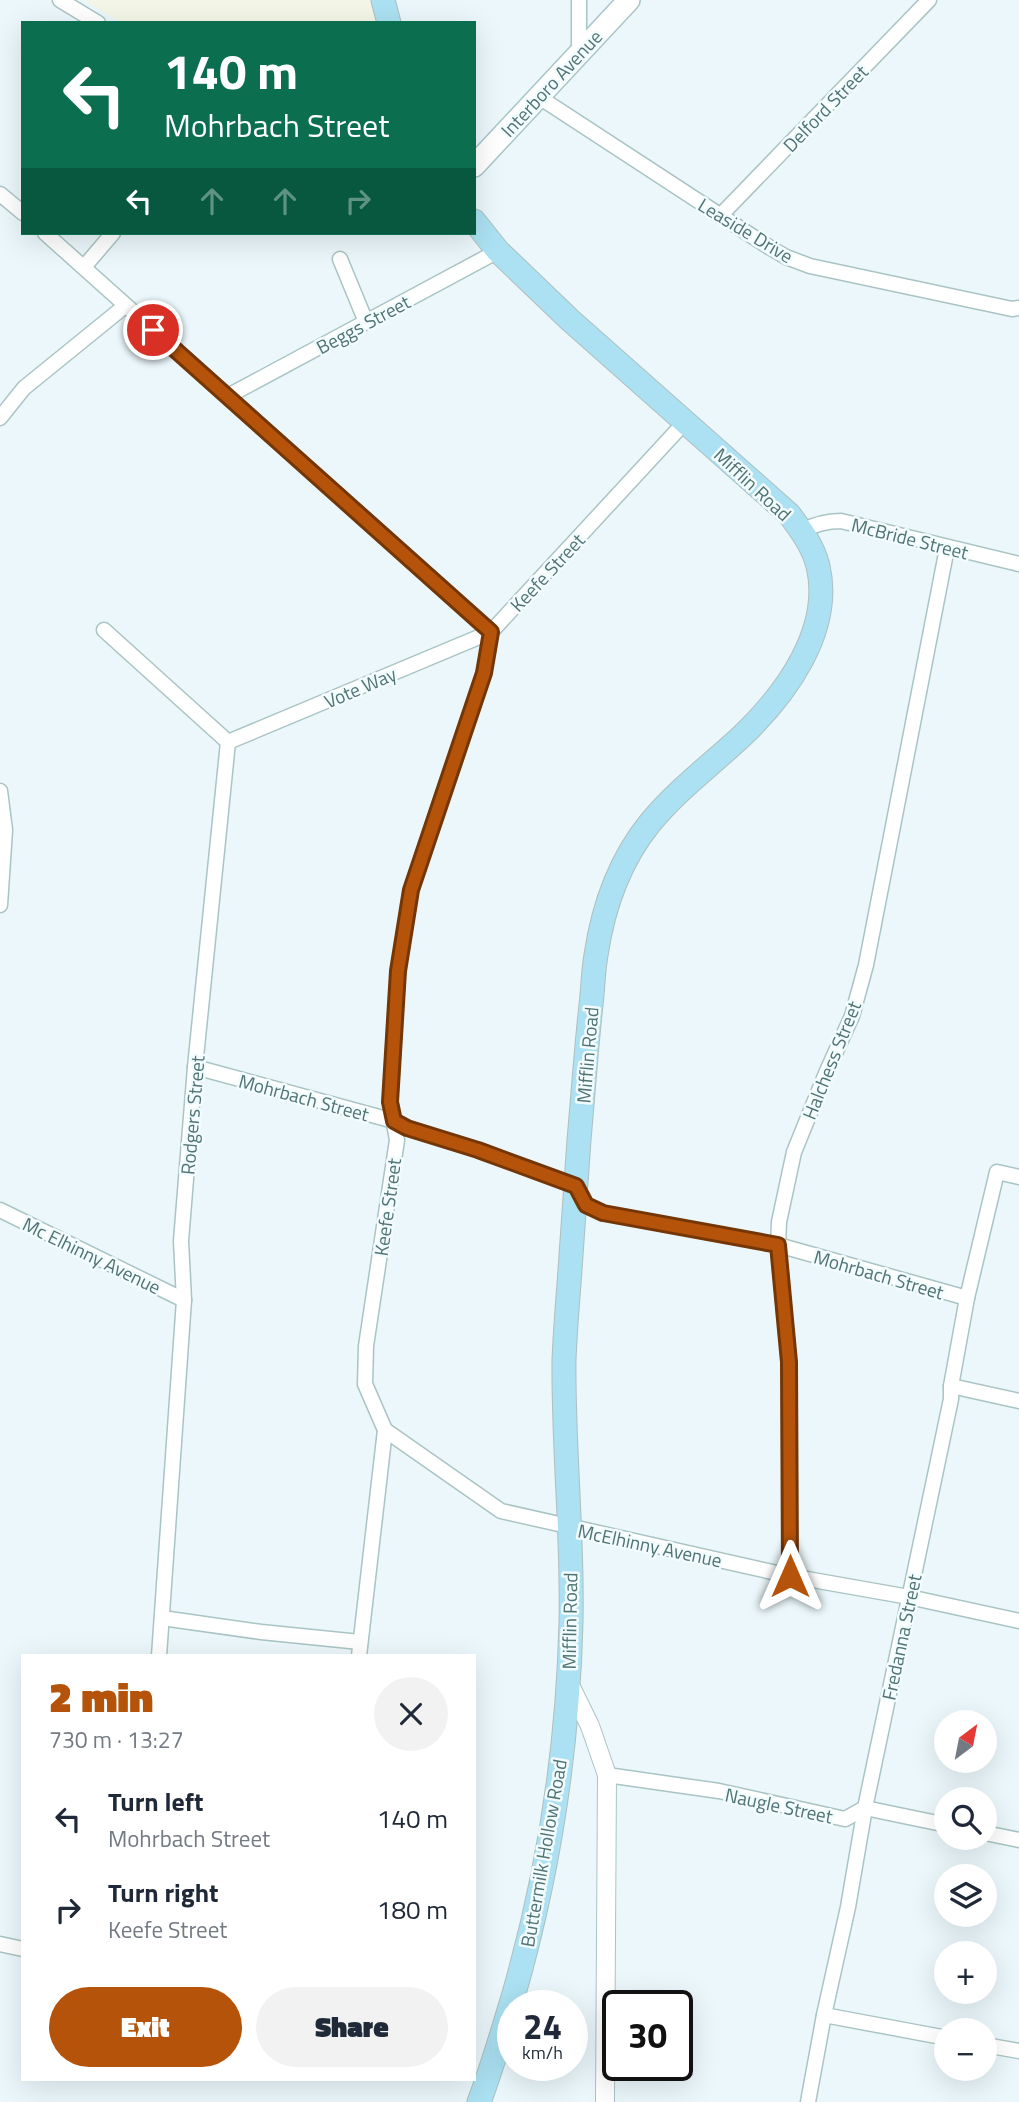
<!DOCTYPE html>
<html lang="en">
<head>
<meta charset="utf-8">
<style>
  body { margin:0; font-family:"Titillium Web",sans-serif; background:#f2f2f3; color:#1f2937; height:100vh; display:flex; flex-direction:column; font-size:26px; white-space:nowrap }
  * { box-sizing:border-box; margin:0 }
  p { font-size:23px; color:#747a83 }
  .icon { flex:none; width:38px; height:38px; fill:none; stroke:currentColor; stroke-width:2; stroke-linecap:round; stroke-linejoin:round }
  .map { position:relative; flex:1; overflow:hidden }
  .side { position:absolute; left:21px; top:1654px; width:455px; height:427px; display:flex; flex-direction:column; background:#fff; border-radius:0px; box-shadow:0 7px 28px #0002 }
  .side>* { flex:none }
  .hud { position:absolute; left:21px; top:21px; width:455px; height:214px; border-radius:0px; box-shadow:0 7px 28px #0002; background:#0b6e4f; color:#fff; overflow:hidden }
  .needle { width:46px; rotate:32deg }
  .controls { position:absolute; left:934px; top:1710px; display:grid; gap:14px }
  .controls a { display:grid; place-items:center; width:63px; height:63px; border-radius:50%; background:#fff; box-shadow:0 7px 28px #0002; font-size:35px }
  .speed { position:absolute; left:497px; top:1990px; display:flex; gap:14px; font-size:35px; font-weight:700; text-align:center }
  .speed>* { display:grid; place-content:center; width:91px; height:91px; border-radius:50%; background:#fff; box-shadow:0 7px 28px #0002; line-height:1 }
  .speed small { font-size:18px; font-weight:400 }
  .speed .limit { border:4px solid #111; border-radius:10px; background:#fff; color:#111 }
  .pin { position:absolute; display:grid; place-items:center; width:60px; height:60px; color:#fff; margin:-30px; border:4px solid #fff; border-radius:50%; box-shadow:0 2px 7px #0007 }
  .me { position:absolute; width:77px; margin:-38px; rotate:0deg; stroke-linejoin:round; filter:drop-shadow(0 0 5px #0008) }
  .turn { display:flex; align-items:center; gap:24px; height:147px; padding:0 28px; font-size:32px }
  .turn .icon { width:91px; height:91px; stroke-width:2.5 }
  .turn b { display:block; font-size:49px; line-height:60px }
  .lanes { display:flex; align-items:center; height:66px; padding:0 28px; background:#0003; justify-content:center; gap:35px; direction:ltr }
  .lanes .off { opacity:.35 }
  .round { display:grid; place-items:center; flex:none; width:74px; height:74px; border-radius:37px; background:#f2f2f3 }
  .head { display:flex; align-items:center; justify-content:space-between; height:119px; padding:0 28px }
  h1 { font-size:42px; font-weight:800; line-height:52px; color:#b45309 }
  .primary-button { display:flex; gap:14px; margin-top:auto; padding:14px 28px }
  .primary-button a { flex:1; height:80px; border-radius:42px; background:#b45309; color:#fff; font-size:28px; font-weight:800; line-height:80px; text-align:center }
  .primary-button a+a { background:#f2f2f3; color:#1f2937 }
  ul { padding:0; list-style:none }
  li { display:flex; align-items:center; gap:21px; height:91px; padding:0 28px }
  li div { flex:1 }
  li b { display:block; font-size:26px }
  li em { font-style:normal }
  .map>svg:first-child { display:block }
  .education { fill:#f4f7e8 }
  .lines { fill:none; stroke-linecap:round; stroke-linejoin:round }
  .minor-casing { stroke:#aac4c4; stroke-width:17 }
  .tertiary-casing { stroke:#aac4c4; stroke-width:20 }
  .secondary-casing { stroke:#a9c6c7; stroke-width:24 }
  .primary-casing { stroke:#aebfbe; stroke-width:25 }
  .minor { stroke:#fff; stroke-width:14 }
  .tertiary { stroke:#fff; stroke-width:18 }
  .secondary { stroke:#fff; stroke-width:21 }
  .primary { stroke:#abe1f2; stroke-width:23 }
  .route-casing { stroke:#753606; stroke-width:18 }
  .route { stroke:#b45309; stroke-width:12 }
  .labels { text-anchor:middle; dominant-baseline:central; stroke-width:5; stroke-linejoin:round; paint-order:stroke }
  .street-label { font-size:19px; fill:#507472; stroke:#f2fbfd }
</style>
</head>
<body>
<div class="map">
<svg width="1019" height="2102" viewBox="0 0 1019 2102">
  <rect width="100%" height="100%" fill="#ebf7fb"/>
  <polygon class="education" points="83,0 370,0 376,23 122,23"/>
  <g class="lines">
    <g class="minor-casing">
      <g id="minor">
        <polyline points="60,0 98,23"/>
        <polyline points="579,0 579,53"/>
        <polyline points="539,97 764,244 786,257 810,266 1012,309 1019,308"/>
        <polyline points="0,194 23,213"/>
        <polyline points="720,216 929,0"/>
        <polyline points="45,233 491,632 228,742"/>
        <polyline points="340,259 366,322"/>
        <polyline points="84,267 113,233"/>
        <polyline points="228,396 498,251"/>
        <polyline points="0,418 24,388 125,306"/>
        <path d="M802 531C815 524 826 521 841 521L1019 564"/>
        <polyline points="104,630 228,742 195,1067 181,1241 184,1300 159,1656"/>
        <polyline points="0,791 5,830 0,905"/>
        <polyline points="195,1067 394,1121 407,1128 478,1150 576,1186 586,1205 603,1213 778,1245 967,1298"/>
        <polyline points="0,1210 184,1300"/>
        <polyline points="951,1386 1019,1401"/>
        <polyline points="385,1430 501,1511 790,1576 909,1597 1019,1621"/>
        <polyline points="790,1576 789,1362 778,1245 779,1222 794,1152 827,1071 852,1016 866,965 947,548"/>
        <polyline points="162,1618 261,1632 360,1642"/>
        <polyline points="359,1656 385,1430 365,1384 366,1346 397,1140 390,1102 398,971 411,890 484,673 491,632 685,422"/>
        <polyline points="607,1775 719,1791 845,1819 865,1808 947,1825"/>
        <polyline points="985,1833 1019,1840"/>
        <polyline points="0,1944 23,1949"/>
        <polyline points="824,2015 947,2038"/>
        <polyline points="985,2045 1019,2051"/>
        <polyline points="808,2102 824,2015 848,1907 865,1808 951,1399 951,1386 967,1298 997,1172 1019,1177"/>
      </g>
    </g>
    <g class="tertiary-casing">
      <polyline id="tertiary" points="568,1681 590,1726 607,1775 605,2102"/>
    </g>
    <g class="secondary-casing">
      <polyline id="secondary" points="474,166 629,0"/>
    </g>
    <g class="primary-casing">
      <g id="primary">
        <polyline points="383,0 389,23"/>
        <path d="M474 221 498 251 570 320 789 514C801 530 813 546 818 566 833 630 786 694 742 736 711 765 677 790 650 823 620 860 603 908 596 955 593 972 593 989 591 1005 586 1050 583 1095 579 1140 576 1188 572 1236 569 1284 567 1309 565 1335 564 1360 563 1447 573 1535 571 1622 568 1749 548 1876 513 1997 502 2033 492 2068 479 2102"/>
      </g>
    </g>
    <use href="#minor" class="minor"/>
    <use href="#tertiary" class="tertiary"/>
    <use href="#secondary" class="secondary"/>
    <use href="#primary" class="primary"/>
  </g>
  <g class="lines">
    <g class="route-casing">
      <polyline id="route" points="153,330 491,632 484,673 411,890 398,971 390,1102 394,1121 407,1128 478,1150 576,1186 586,1205 603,1213 778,1245 789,1362 790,1576"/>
    </g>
    <use href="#route" class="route"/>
  </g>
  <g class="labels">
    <g class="street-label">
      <text transform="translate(551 83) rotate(-47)">Interboro Avenue</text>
      <text transform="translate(825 108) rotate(-46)">Delford Street</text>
      <text transform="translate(746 230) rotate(31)">Leaside Drive</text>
      <text transform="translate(363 324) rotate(-28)">Beggs Street</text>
      <text transform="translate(753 484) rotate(43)">Mifflin Road</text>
      <text transform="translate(910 538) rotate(14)">McBride Street</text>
      <text transform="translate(547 572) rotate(-47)">Keefe Street</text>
      <text transform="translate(360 687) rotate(-23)">Vote Way</text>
      <text transform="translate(587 1055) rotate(-85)">Mifflin Road</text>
      <text transform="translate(831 1060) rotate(-68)">Halchess Street</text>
      <text transform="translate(304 1097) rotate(15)">Mohrbach Street</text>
      <text transform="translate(192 1115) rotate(-85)">Rodgers Street</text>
      <text transform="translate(387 1207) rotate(-82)">Keefe Street</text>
      <text transform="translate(92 1255) rotate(26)">Mc Elhinny Avenue</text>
      <text transform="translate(879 1274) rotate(16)">Mohrbach Street</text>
      <text transform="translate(650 1545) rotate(12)">McElhinny Avenue</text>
      <text transform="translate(569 1621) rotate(-89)">Mifflin Road</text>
      <text transform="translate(901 1637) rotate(-78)">Fredanna Street</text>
      <text transform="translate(779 1805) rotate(12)">Naugle Street</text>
      <text transform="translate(543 1853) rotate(-80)">Buttermilk Hollow Road</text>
    </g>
  </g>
</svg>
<div class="controls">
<a><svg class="needle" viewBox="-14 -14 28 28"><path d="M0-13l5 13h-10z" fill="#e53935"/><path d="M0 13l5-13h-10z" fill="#747a83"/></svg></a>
<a><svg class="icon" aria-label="search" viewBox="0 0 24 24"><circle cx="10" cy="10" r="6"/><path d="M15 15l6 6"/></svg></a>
<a><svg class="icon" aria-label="layers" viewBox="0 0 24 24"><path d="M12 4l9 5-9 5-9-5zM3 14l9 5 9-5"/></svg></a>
<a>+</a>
<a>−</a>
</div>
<div class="speed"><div>24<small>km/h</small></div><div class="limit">30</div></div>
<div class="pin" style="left:153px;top:330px;background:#d93025"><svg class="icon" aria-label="arrive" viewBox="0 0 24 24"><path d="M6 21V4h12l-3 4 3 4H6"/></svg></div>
<svg class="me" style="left:790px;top:1576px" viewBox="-20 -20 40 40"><path d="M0-17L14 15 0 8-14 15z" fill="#b45309" stroke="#fff" stroke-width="4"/></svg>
<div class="hud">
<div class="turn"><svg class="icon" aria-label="left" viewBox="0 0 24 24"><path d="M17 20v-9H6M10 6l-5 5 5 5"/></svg><div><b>140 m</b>Mohrbach Street</div></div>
<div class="lanes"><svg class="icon" aria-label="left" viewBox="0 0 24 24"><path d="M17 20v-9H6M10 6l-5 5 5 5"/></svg><svg class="icon off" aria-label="ahead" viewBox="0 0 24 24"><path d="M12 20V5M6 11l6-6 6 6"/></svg><svg class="icon off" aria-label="ahead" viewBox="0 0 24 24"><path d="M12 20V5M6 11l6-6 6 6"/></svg><svg class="icon off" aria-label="right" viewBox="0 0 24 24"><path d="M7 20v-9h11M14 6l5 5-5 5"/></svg></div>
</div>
<section class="side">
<div class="head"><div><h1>2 min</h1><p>730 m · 13:27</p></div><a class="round"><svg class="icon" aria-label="close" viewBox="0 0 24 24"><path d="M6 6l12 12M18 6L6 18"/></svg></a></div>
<ul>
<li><svg class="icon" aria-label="left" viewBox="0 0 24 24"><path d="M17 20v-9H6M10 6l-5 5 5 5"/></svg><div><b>Turn left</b><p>Mohrbach Street</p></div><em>140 m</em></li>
<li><svg class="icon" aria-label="right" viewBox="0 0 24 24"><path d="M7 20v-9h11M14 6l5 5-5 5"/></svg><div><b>Turn right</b><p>Keefe Street</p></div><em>180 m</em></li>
</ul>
<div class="primary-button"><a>Exit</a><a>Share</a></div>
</section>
</div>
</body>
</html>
